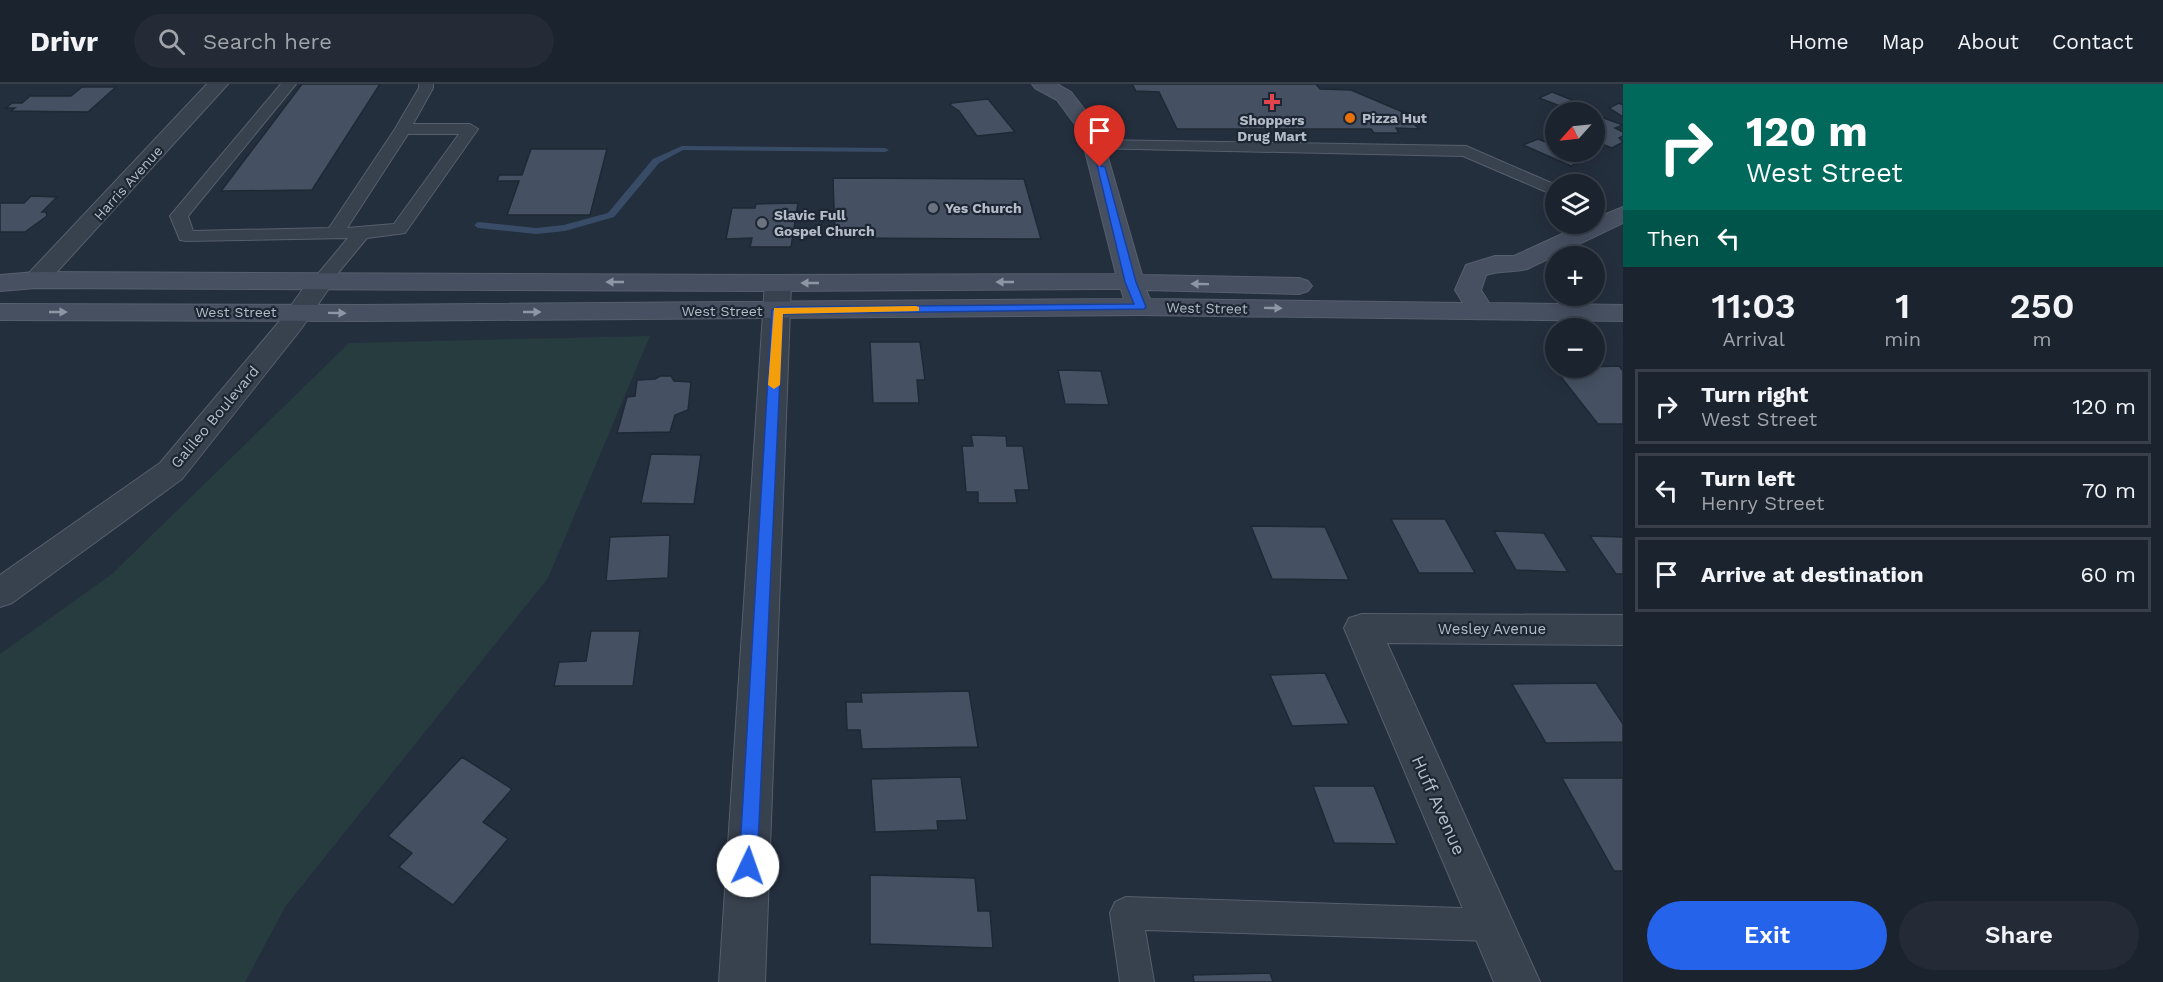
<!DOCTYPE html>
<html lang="en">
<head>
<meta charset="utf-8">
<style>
  body { margin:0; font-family:"Work Sans",sans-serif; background:#242b36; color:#f1f3f6; height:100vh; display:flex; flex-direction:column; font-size:22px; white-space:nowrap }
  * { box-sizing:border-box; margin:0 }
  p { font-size:20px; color:#a0a4aa }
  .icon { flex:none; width:33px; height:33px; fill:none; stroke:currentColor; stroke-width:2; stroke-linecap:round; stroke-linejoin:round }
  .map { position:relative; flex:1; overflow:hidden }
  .drawer { display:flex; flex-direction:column; background:#1b232e; width:540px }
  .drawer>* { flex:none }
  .guide { background:#00695c; color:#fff; overflow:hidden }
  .needle { width:39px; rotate:243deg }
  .buttons { position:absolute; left:1545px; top:18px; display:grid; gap:12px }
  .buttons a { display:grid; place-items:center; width:60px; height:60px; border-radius:50%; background:#1b232e; box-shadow:0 3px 15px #0003,0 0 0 2px #39404a; font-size:30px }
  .pin { position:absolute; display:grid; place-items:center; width:51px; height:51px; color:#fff; margin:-62px -26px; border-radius:50% 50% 50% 0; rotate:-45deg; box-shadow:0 0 6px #0007 }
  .pin .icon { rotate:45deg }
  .me { position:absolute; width:66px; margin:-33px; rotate:3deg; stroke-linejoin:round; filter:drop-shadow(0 0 4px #0008) }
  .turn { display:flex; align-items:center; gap:21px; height:126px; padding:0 24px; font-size:27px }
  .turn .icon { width:78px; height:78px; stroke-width:2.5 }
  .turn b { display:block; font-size:42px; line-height:51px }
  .then { display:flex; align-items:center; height:57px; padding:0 24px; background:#0003; gap:12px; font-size:22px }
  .eta { display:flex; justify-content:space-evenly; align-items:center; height:102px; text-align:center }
  .eta b { font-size:36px; font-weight:600; line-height:42px }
  .button { display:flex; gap:12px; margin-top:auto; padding:12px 24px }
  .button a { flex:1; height:69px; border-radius:36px; background:#2563eb; color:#fff; font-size:24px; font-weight:600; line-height:69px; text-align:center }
  .button a+a { background:#242b36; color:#f1f3f6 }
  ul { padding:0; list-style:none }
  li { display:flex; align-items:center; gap:18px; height:75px; margin:0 12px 9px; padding:0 12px; border:3px solid #39404a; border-radius:0px }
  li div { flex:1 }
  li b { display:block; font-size:22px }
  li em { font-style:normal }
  header { display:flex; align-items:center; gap:36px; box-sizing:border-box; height:84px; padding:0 30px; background:#1b232e; border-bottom:2px solid #39404a }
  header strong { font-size:28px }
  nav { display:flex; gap:33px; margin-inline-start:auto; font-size:21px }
  .search { width:420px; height:54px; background:#242b36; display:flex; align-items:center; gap:15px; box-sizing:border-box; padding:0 21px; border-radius:33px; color:#a0a4aa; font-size:22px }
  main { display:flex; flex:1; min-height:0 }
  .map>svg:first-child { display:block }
  .green { fill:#263c3f }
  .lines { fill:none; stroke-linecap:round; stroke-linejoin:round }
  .stream { fill:#394c67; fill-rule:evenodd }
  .building { fill:#455162; stroke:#1f2835; stroke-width:1.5 }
  .lane-casing { stroke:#565f6c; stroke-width:2 }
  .street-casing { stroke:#565f6c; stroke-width:2 }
  .secondary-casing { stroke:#565f6c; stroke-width:2 }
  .lane { fill:#38414e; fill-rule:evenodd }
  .street { fill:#38414e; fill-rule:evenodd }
  .secondary { fill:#465061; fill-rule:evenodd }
  .oneway { fill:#8e96a5 }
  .route { fill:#2563eb; stroke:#184099; stroke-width:1.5 }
  .slow { fill:#f59e0b }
  .health-dot { fill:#e0444e; stroke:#1d2633; stroke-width:2 }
  .food-dot { fill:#e8710a; stroke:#1d2633; stroke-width:2 }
  .worship-dot { fill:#6b7280; stroke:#1d2633; stroke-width:2 }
  .labels { text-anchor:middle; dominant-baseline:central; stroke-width:4.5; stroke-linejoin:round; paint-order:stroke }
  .far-poi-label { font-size:14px; font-weight:bold; fill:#b4bcc9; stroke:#1d2633; text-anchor:start }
  .far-street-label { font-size:14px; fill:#b4bcc9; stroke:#1d2633 }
  .street-label { font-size:15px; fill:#b4bcc9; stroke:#1d2633 }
  .near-street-label { font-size:18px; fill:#b4bcc9; stroke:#1d2633 }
</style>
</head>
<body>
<header>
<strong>Drivr</strong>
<div class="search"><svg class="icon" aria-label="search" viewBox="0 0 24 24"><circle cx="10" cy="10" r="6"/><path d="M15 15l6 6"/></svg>Search here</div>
<nav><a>Home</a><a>Map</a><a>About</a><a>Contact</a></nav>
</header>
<main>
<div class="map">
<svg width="1623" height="898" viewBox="0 0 1623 898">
  <rect width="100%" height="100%" fill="#242f3e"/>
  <polygon class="green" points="650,252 548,494 285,823 245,898 0,898 0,570 112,490 349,259"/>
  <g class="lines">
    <polygon class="stream" points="682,62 885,64 889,66 885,68 683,66 659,79 614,133 565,147 536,150 478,144 474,141 478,138 536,144 564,141 608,129 653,75"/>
  </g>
  <g class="building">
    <polygon points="302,0 380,0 312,106 221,107"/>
    <polygon points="1132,0 1316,0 1320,5 1351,6 1403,28 1419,45 1396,44 1399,49 1374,49 1371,45 1177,45 1159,8 1136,7"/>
    <polygon points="82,3 116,3 88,28 11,27 15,24 6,24 12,19 22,19 30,12 71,12"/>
    <polygon points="1552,8 1590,23 1576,28 1539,14"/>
    <polygon points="988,15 1015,48 977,52 959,27 950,21 952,19"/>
    <polygon points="1619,19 1623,21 1623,33 1609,24"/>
    <polygon points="1601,33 1623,41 1615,44 1623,48 1623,52 1619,54 1623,58 1612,64 1594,57 1594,36"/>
    <polygon points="1538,55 1556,62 1556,68 1568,68 1586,75 1571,82 1523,61"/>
    <polygon points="531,65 607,65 590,131 507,131 519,97 497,97 499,91 522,91"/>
    <polygon points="833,94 1024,95 1041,155 835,154"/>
    <polygon points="31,112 57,113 42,128 46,128 47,132 25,148 0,148 0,119 24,119"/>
    <polygon points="798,119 791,163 750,163 752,154 726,155 732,124 755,124 756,120"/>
    <polygon points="870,258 920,258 925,296 917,296 919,319 873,319"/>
    <polygon points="1550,279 1556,279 1556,284 1619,282 1623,287 1623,340 1598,340"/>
    <polygon points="1058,286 1101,287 1109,321 1065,320"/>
    <polygon points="660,292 671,292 674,297 691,298 688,326 675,331 670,348 617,349 627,313 635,312 637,296 655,295"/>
    <polygon points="971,351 1006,352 1007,362 1023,362 1029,406 1015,406 1017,419 978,419 978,408 966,408 962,362 973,362"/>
    <polygon points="651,370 701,371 694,420 641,419"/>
    <polygon points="1391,435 1445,435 1475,489 1419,489"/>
    <polygon points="1251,442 1325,443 1349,496 1272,495"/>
    <polygon points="1494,447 1544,449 1568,488 1516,486"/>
    <polygon points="670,451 668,494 606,497 610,453"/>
    <polygon points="1590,452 1623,453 1623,490 1616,490"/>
    <polygon points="591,547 640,547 633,602 554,602 559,578 586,577"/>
    <polygon points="1325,589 1349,640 1292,642 1270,591"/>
    <polygon points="1596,599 1623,640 1623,658 1546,659 1512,600"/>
    <polygon points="969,607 978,663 862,665 860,646 847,646 846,618 862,618 861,609"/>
    <polygon points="462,673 512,705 483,738 508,755 453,821 399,783 412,769 388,752"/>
    <polygon points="961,693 967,736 937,737 938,746 875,748 871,695"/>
    <polygon points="1562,694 1623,694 1623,787 1614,787"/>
    <polygon points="1313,702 1374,702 1397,760 1334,759"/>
    <polygon points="870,791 975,794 978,827 990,827 993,864 870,860"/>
    <polygon points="1270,889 1273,898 1194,898 1193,891"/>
  </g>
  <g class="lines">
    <g class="lane-casing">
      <g id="lane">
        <path d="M281 0H296L188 132 193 147 329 144 395 45 419 4V0H433V4L413 40H470L478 45 405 149 367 154 328 201H314L312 197 348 154 186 157 180 156 170 132ZM408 50H459L394 140 347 144Z"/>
        <polygon points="1094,56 1466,62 1556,101 1556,112 1463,72 1089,64 1086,61"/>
        <polygon points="1126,813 1491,825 1503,829 1507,841 1503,853 1491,857 1145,846 1154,898 1120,898 1110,829 1115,818"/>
      </g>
    </g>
    <g class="street-casing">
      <g id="street">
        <polygon points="207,0 228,0 45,201 36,204 27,201 23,196 27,191"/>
        <polygon points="321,189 330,192 334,197 301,245 182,395 12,519 0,523 0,491 160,379 283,233 312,192"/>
        <polygon points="778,191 787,194 791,199 765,898 719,898 765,199 769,194"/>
        <polygon points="1362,530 1623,531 1623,561 1387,559 1540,898 1494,898 1344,544 1349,534"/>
      </g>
    </g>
    <g class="secondary-casing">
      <path id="secondary" d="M1032 0H1057L1071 8 1100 46 1142 191 1299 194 1308 197 1312 202 1308 207 1299 210 1146 206 1150 215 1463 219 1455 206 1466 181 1495 172H1514L1584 140H1594V135L1623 123V139L1527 185C1513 189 1500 186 1486 191L1481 206 1489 219 1623 221V237L1140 231 364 237 0 236V220L364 221 1124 215 1121 205H1095L778 207 36 204 0 207V191L36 188 778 191 1116 190 1080 47 1057 16 1035 4Z"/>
    </g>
    <use href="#lane" class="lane"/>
    <use href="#street" class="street"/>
    <use href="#secondary" class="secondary"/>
  </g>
  <defs><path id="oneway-solid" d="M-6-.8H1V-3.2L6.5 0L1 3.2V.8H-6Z" transform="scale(1.5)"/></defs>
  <g class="oneway">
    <use href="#oneway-solid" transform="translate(615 198) rotate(-180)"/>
    <use href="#oneway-solid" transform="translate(1005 198) rotate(180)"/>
    <use href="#oneway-solid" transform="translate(810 199) rotate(180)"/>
    <use href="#oneway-solid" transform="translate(1200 200) rotate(-179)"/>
    <use href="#oneway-solid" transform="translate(1273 224) rotate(1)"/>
    <use href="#oneway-solid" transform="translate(58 228)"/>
    <use href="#oneway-solid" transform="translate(532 228)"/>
    <use href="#oneway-solid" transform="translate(337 229) rotate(1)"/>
  </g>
  <polygon class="route" points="1097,81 1105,83 1136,198 1146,223 1144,225 783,230 757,782 754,788 748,791 742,788 739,782 772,226 778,223 1134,220 1125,198"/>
  <polygon class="slow" points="916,222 919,223 919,227 783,230 780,301 774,305 768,301 774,224"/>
  <path class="health-dot" d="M1269 9h6v6h6v6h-6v6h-6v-6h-6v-6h6z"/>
  <circle class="food-dot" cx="1350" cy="34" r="6"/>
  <g class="worship-dot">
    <circle cx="933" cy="124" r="6"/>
    <circle cx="762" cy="139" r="6"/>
  </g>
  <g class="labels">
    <g class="far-poi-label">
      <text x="1362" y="34">Pizza Hut</text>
      <text x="1272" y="36" text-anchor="middle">Shoppers<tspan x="1272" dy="16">Drug Mart</tspan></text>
      <text x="945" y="124">Yes Church</text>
      <text x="774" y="131">Slavic Full<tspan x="774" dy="16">Gospel Church</tspan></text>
    </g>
    <g class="far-street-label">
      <text transform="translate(128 99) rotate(-48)">Harris Avenue</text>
      <text transform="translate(1207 224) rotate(1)">West Street</text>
      <text x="722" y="227">West Street</text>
      <text x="236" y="228">West Street</text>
    </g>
    <g class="street-label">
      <text transform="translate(215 333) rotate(-50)">Galileo Boulevard</text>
      <text x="1492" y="545">Wesley Avenue</text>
    </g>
    <g class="near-street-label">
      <text transform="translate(1439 721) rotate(66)">Huff Avenue</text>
    </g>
  </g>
</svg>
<div class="buttons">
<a><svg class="needle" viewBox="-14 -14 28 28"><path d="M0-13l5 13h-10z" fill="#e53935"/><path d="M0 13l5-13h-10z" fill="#a0a4aa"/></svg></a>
<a><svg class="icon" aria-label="layers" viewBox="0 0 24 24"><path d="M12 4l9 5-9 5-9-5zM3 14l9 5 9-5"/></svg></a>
<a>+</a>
<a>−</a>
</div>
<div class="pin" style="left:1100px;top:83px;background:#d93025"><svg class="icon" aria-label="arrive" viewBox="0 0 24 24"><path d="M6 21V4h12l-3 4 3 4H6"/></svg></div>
<svg class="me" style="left:748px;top:782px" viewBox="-20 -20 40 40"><circle r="19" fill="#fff"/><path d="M0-13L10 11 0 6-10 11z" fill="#2563eb"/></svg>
</div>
<section class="drawer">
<div class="guide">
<div class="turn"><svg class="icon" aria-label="right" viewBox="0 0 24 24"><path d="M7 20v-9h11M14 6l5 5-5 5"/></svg><div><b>120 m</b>West Street</div></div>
<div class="then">Then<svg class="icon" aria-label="left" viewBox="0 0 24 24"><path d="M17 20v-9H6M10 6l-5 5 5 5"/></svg></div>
</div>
<div class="eta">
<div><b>11:03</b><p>Arrival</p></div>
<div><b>1</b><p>min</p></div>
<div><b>250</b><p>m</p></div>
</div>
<ul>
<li><svg class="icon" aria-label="right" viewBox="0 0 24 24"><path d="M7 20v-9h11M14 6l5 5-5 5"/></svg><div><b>Turn right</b><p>West Street</p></div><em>120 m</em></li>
<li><svg class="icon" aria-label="left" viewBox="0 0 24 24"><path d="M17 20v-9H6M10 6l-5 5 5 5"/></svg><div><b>Turn left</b><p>Henry Street</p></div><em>70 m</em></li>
<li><svg class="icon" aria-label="arrive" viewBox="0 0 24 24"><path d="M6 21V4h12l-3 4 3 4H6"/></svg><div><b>Arrive at destination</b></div><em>60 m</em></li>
</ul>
<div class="button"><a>Exit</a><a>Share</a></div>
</section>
</main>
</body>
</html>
